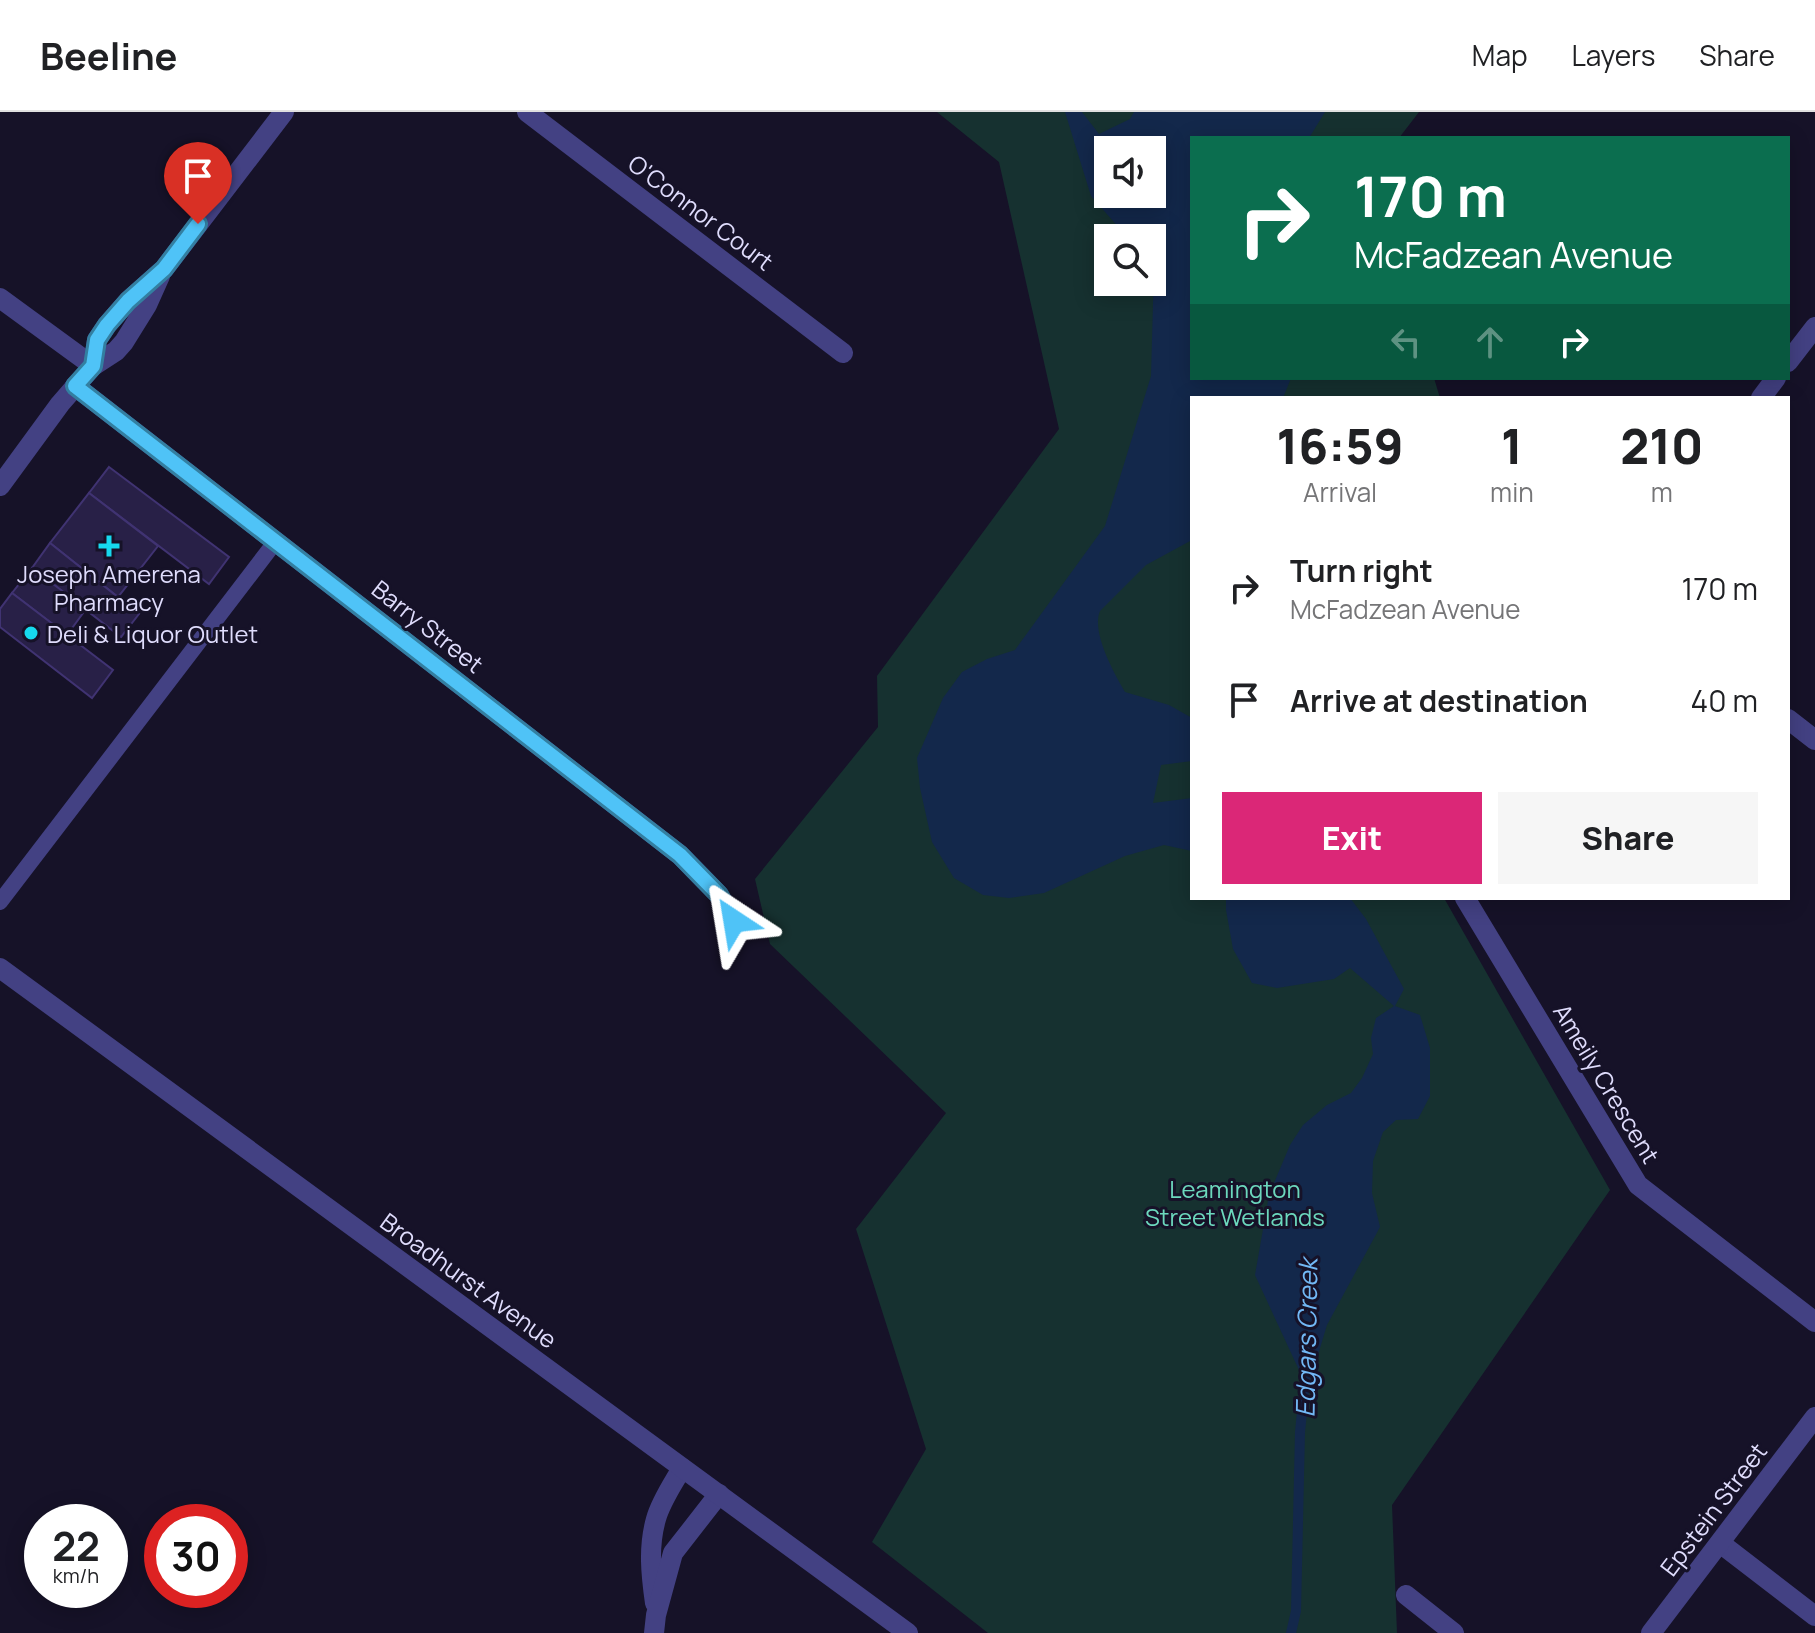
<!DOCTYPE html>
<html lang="en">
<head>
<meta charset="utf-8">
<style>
  body { margin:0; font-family:Manrope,sans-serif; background:#f6f6f6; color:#202124; height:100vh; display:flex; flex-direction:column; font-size:30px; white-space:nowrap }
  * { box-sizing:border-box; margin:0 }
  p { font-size:26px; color:#757577 }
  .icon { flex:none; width:44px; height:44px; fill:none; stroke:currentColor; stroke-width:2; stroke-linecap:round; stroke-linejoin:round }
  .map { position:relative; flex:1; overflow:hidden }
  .panel { position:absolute; left:1190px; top:284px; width:600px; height:504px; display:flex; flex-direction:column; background:#fff; border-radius:0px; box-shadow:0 4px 20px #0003 }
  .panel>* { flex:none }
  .banner { position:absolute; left:1190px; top:24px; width:600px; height:244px; border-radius:0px; box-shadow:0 4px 20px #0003; background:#0b6e4f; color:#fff; overflow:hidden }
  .fabs { position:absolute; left:1094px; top:24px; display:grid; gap:16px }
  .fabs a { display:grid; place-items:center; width:72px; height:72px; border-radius:0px; background:#fff; box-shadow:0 4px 20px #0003; font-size:40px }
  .speed { position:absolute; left:24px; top:1392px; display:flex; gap:16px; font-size:40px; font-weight:700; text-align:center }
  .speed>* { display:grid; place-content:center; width:104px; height:104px; border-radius:50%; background:#fff; box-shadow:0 4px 20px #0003; line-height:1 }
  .speed small { font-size:20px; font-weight:400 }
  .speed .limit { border:12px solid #d22; background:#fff; color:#111 }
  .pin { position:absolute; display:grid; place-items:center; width:68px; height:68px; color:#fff; margin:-82px -34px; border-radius:50% 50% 50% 0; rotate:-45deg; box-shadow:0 0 8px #0007 }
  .pin .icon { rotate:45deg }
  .me { position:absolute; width:88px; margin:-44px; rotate:327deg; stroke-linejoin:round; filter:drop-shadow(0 0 6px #0008) }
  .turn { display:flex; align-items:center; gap:28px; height:168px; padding:0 32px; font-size:36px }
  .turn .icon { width:104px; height:104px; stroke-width:2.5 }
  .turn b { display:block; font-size:56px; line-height:68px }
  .lanes { display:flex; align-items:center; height:76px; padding:0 32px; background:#0003; justify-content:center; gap:40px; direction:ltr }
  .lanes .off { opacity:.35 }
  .eta { display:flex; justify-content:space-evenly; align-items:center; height:136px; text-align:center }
  .eta b { font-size:48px; font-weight:800; line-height:56px }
  .button { display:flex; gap:16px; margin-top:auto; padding:16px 32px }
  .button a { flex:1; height:92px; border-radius:0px; background:#db2777; color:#fff; font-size:32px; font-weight:800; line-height:92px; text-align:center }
  .button a+a { background:#f6f6f6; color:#202124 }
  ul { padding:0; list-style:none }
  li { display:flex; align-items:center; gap:24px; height:112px; padding:0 32px }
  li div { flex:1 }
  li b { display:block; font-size:30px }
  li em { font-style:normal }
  header { display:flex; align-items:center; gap:48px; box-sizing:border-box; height:112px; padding:0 40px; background:#fff; border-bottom:2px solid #e0e0e0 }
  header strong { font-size:38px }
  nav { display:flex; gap:44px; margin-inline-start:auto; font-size:28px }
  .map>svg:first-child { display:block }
  .green { fill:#163130; fill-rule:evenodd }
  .water { fill:#13284b; fill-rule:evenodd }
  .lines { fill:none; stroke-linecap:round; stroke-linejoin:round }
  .stream { stroke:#13284b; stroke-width:10 }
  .building { fill:#282047; stroke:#403372; stroke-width:2 }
  .service { stroke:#434183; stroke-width:16 }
  .minor { stroke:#434183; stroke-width:20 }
  .tertiary { stroke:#434183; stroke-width:20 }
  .route-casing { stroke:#337fa1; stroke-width:20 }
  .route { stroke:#4fc3f7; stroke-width:14 }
  .poi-dot { fill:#16d9ee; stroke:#161228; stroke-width:3 }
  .labels { text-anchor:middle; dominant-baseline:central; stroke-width:6; stroke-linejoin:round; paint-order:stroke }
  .street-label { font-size:24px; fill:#dfdcfc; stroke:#161228 }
  .poi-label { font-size:24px; fill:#dfdcfc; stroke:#161228 }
  .park-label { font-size:24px; fill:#6cd8bd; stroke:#161228 }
  .water-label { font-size:26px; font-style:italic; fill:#72b8f5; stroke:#161228 }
</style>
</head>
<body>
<header>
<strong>Beeline</strong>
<nav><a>Map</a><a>Layers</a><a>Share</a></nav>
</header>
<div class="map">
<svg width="1815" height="1521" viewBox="0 0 1815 1521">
  <rect width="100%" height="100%" fill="#161228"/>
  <path class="green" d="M937 0H1419L1399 26H1192V266H1434L1440 286H1192V786H1444L1610 1078 1392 1393 1397 1521H988L872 1430 926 1337 856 1117 946 1001 770 832 755 767 878 615 877 564 1059 317 999 50ZM1108 38H1152V82H1108ZM1108 126H1152V170H1108Z"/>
  <g class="water">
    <path d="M1065 0H1082L1099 22 1130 7 1134 0H1325L1309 26H1192V266H1291L1283 286H1192V428L1146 453 1100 499C1091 520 1114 561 1125 580L1169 593 1192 606V649L1161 653 1153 691 1192 686V739L1164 733 1125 744 1044 781 1009 786 983 783 954 766 932 730 920 676 917 646 943 586 962 560 987 547 1015 538 1105 414 1151 264 1154 156 1152 153V126H1128L1091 84ZM1108 38H1152V82H1108Z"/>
    <polygon points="1226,786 1350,786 1366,807 1404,877 1395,894 1420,903 1430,936 1430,984 1418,1007 1396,1008 1383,1020 1373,1049 1372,1081 1380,1115 1327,1213 1317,1246 1305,1271 1255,1163 1269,1083 1290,1033 1303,1013 1327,993 1351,981 1362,966 1373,942 1371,926 1376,906 1394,894 1350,856 1334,867 1277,876 1252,871 1233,837 1226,798"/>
  </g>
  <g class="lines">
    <polyline class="stream" points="1291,1521 1296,1499 1300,1320 1306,1260"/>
  </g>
  <g class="building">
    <polygon points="109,355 229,445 209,472 89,381"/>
    <polygon points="89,381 158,434 118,485 50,431"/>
    <polygon points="50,431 139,502 121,525 32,456"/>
    <polygon points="32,456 86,497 67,523 12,481"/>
    <polygon points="12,481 113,558 92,586 0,515 0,497"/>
  </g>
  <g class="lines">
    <polyline class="service" points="0,790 276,429"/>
    <g class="minor">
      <polyline points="527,0 843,241"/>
      <polyline points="0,186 93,254"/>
      <polyline points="1788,250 1815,215"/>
      <polyline points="75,274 680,743 719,783 734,809"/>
      <polyline points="1761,286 1776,266"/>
      <polyline points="1788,607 1815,628"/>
      <polyline points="1465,786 1638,1073 1815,1210"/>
      <polyline points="1720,1431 1815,1504"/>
      <polyline points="1406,1483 1454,1521"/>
      <path d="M655 1491C651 1463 648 1435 656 1407 661 1389 673 1372 682 1356"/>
      <polyline points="654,1521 656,1503 673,1441 719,1382"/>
      <polyline points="1651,1521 1815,1305"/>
    </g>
    <g class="tertiary">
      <polyline points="93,254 97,228 107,213 128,189 164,157 284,0"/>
      <polyline points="0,374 60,292 93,254 116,239 124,230 147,193 160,164"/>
      <polyline points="0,856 908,1521"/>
    </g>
  </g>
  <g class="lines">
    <g class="route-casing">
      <polyline id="route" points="198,112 164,157 128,189 107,213 97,228 93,254 75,274 680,743 719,783 734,809"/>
    </g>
    <use href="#route" class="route"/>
  </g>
  <g class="poi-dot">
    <path d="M105 422h8v8h8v8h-8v8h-8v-8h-8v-8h8z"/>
    <circle cx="31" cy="521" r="8"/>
  </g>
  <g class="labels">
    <g class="street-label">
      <text transform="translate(701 100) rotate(37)">O'Connor Court</text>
      <text transform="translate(428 514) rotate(38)">Barry Street</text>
      <text transform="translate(1607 971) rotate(59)">Ameily Crescent</text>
      <text transform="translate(469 1168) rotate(36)">Broadhurst Avenue</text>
      <text transform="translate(1713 1397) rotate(-53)">Epstein Street</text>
    </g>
    <g class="poi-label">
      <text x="109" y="461">Joseph Amerena<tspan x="109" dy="28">Pharmacy</tspan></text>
      <text x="47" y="521" text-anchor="start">Deli &amp; Liquor Outlet</text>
    </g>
    <g class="park-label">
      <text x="1235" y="1076">Leamington<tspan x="1235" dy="28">Street Wetlands</tspan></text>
    </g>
    <g class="water-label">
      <text transform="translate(1306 1226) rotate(-89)">Edgars Creek</text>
    </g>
  </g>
</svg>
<div class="fabs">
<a><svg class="icon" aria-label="sound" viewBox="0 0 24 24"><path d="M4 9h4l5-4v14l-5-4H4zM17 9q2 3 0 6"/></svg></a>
<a><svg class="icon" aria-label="search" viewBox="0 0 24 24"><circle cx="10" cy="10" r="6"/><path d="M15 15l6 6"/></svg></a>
</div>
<div class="speed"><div>22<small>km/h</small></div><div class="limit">30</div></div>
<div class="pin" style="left:198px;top:112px;background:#d93025"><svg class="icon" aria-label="arrive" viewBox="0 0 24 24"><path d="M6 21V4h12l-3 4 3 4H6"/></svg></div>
<svg class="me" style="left:734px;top:809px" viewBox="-20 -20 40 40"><path d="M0-17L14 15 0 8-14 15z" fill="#4fc3f7" stroke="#fff" stroke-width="4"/></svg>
<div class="banner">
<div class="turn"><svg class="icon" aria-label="right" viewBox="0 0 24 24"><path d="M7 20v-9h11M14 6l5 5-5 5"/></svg><div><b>170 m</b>McFadzean Avenue</div></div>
<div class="lanes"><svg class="icon off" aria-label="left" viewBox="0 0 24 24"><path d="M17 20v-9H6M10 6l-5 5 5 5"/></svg><svg class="icon off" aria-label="ahead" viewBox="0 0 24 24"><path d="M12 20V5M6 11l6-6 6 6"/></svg><svg class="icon" aria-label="right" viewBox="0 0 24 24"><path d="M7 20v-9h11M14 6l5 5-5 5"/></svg></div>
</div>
<section class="panel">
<div class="eta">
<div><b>16:59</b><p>Arrival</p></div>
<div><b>1</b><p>min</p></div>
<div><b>210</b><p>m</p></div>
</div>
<ul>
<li><svg class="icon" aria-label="right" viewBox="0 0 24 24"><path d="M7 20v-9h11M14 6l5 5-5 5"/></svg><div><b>Turn right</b><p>McFadzean Avenue</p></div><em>170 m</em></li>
<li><svg class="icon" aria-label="arrive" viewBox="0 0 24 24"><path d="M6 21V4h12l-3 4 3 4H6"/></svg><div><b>Arrive at destination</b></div><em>40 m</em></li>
</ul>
<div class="button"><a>Exit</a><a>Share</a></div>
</section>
</div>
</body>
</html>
